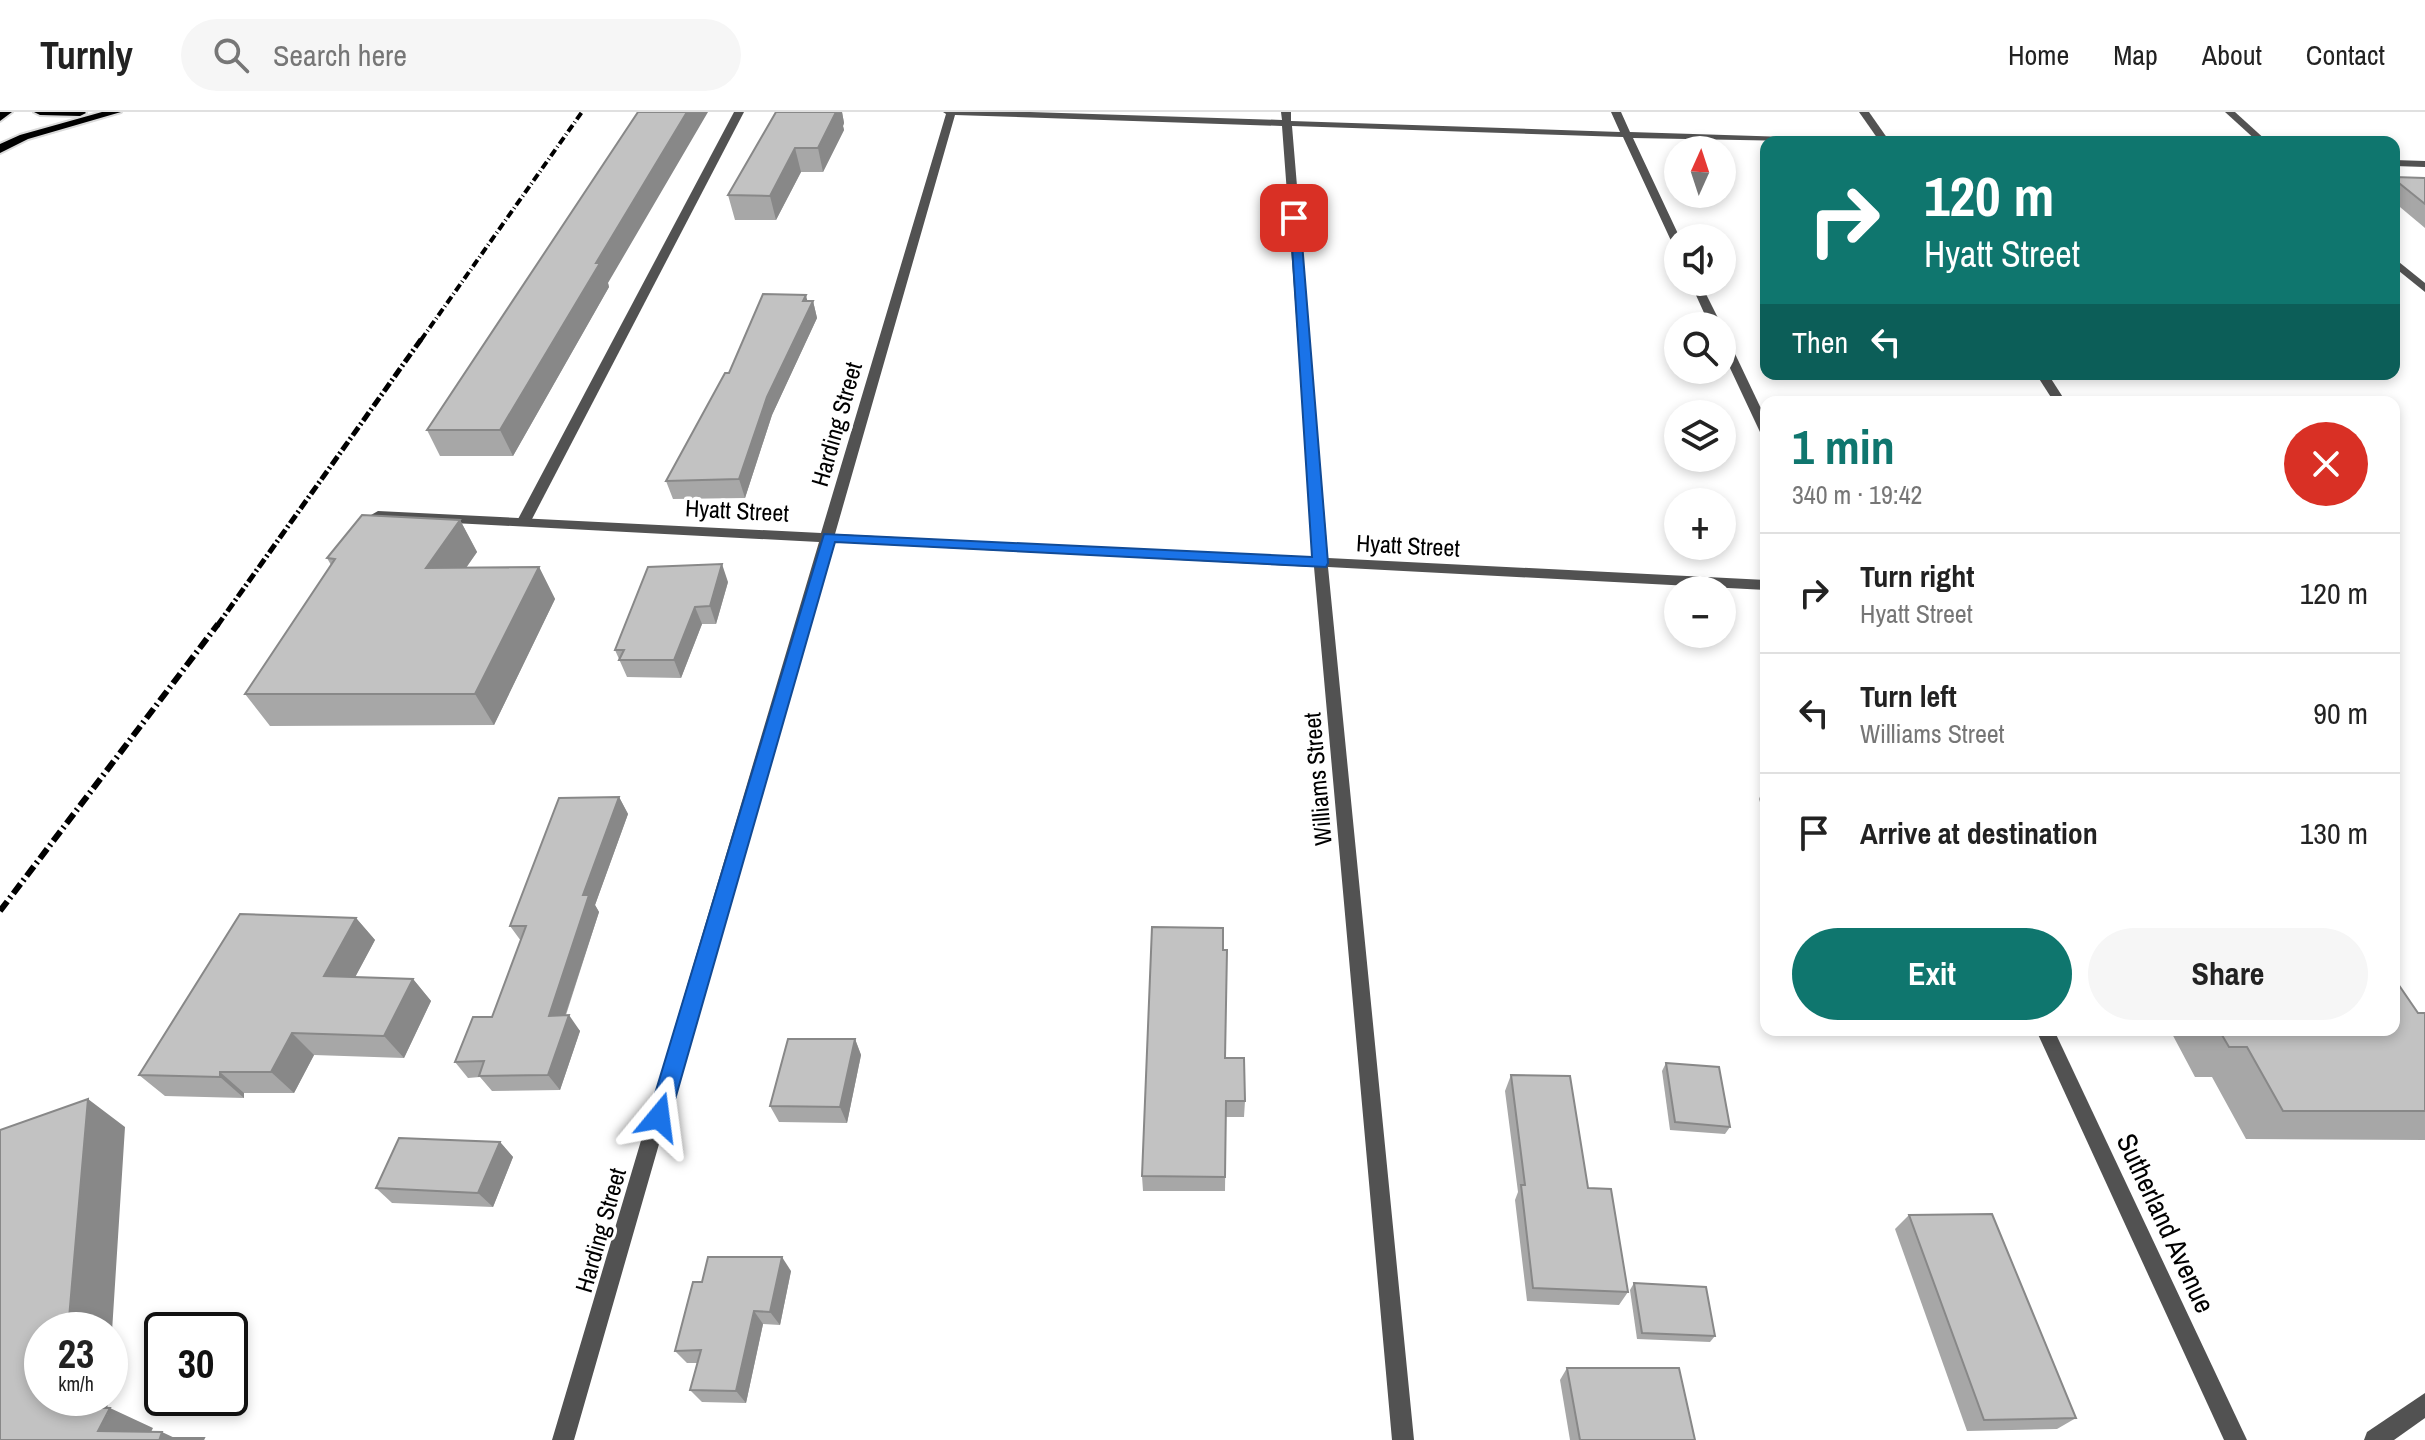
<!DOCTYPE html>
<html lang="en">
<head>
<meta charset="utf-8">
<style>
  body { margin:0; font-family:"Archivo Narrow",sans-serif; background:#f6f6f6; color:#222; height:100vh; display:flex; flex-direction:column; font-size:30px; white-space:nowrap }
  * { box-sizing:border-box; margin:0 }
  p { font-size:26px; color:#767676 }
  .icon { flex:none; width:44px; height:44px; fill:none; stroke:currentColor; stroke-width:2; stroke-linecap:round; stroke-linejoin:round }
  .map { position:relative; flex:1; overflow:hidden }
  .side { position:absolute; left:1760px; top:284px; width:640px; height:640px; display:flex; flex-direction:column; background:#fff; border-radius:16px; box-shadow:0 4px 12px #0003 }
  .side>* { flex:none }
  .banner { position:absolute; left:1760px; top:24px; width:640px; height:244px; border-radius:16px; box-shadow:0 4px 12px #0003; background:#0f766e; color:#fff; overflow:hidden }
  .needle { width:52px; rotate:3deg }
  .controls { position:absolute; left:1664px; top:24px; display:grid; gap:16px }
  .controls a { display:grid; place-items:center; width:72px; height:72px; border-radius:50%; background:#fff; box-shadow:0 4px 12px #0003; font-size:40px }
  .speed { position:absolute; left:24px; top:1200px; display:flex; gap:16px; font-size:40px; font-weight:700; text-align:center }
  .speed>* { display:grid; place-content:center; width:104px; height:104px; border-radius:50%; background:#fff; box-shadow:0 4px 12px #0003; line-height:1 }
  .speed small { font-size:20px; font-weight:400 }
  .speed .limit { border:4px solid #111; border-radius:12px; background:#fff; color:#111 }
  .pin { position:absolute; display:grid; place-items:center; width:68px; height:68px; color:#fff; margin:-34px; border-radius:16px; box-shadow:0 4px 12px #0006 }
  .me { position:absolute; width:88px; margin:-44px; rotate:16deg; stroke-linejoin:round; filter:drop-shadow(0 0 6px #0008) }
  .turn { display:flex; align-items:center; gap:28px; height:168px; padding:0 32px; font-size:36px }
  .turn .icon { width:104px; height:104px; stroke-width:2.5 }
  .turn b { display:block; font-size:56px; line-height:68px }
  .then { display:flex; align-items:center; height:76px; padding:0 32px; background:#0003; gap:16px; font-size:30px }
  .round { display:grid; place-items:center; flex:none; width:84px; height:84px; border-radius:42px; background:#f6f6f6 }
  .overview { display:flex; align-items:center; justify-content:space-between; height:136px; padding:0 32px }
  h1 { font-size:48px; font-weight:700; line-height:60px; color:#0f766e }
  .primary-button { display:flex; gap:16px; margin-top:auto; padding:16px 32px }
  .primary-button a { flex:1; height:92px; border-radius:48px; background:#0f766e; color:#fff; font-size:32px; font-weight:700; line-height:92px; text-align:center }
  .primary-button a+a { background:#f6f6f6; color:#222 }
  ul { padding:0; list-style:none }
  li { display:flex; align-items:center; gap:24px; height:120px; padding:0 32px; border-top:2px solid #e0e0e0 }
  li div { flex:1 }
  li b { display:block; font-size:30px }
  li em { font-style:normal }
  header { display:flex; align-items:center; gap:48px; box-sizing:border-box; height:112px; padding:0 40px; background:#fff; border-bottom:2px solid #e0e0e0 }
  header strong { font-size:38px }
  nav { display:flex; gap:44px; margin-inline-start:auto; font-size:28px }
  .search { width:560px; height:72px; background:#f6f6f6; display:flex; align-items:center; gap:20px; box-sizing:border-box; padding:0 28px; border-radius:44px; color:#767676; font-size:30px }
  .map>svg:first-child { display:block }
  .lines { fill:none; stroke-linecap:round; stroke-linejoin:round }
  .primary-casing { stroke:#dbdbdb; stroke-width:4 }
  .service { fill:#525252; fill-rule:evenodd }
  .minor { fill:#525252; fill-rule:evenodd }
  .primary { fill:#000; fill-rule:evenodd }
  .rail-far2 { stroke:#000; stroke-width:4; stroke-dasharray:8 3 1 3; stroke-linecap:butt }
  .rail-far1 { stroke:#000; stroke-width:5; stroke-dasharray:10 3 2 3; stroke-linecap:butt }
  .rail { stroke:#000; stroke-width:6; stroke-dasharray:12 4 2 4; stroke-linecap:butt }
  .wall { fill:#a7a7a7 }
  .shaded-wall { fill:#888 }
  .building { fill:#c2c2c2; stroke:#888; stroke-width:2 }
  .route { fill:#1a73e8; stroke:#114b97; stroke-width:2 }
  .labels { text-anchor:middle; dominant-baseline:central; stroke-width:7; stroke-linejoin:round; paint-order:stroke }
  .street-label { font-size:24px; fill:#000; stroke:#fff }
  .near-street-label { font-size:28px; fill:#000; stroke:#fff }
</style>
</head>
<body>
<header>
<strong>Turnly</strong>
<div class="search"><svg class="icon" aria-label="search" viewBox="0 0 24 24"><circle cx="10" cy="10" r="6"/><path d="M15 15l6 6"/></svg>Search here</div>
<nav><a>Home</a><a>Map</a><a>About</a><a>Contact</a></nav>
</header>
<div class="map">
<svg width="2425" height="1328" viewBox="0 0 2425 1328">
  <rect width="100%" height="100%" fill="#fff"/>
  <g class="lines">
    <g class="primary-casing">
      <g id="primary">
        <polygon points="0,0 12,0 0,9"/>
        <polygon points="34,0 85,0 86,1 80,4 40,3"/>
        <polygon points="102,0 121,0 28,27 0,41 0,32 20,23"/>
      </g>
    </g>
    <polygon class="service" points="734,0 744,0 531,409 524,413 519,412 517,409"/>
    <g class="minor">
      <path d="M943 0H1030L1282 8 1281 0H1291V9L1620 20 1611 0H1621L1630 20 1851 27 1856 30 1633 26 1680 126 1678 136 1673 133 1623 25 1292 14 1328 446 1766 468V478L1328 455 1414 1328H1392L1314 455 832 430 574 1328H552L819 430 378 407 371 403 378 399 821 421 946 2ZM955 3 1282 14 1314 446 835 422Z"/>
      <polygon points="1859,0 1869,0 1890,30 1880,30"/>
      <polygon points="2225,0 2235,0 2268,30 2258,30"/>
      <polygon points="2394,48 2425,49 2425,55 2394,54"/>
      <polygon points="2394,146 2425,171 2425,180 2394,155"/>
      <polygon points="1690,170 1700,170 1722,214 1710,214"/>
      <polygon points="1722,224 1728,227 1766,307 1766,324 1760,320 1722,239"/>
      <polygon points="2036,262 2048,262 2066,290 2054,290"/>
      <polygon points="2036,918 2054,918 2247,1328 2224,1328"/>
      <polygon points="2425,1281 2425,1306 2394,1328 2364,1328 2367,1320"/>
    </g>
    <use href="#primary" class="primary"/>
    <polyline class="rail-far2" points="421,228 582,0"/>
    <polyline class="rail-far1" points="217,514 422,226"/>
    <polyline class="rail" points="0,799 218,512"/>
  </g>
  <g class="wall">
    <polygon points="776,0 842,0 844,11 843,14 844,18 823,60 801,60 776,108 735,108 728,83"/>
    <polygon points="2394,65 2425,66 2425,116 2394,90"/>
    <polygon points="608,171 609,175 513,344 440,344 427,318"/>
    <polygon points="807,189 813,189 817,206 772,303 745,386 673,387 666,369 729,261"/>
    <polygon points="460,408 477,440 466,456 539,455 555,487 494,613 270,614 245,582 331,453 327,446"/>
    <polygon points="728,470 716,512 702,512 681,566 627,565 615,538"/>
    <polygon points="1763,677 1766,677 1766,709 1759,687"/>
    <polygon points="619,685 628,702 595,793 599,800 566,903 580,919 560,978 492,979 480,965 468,966 455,950 492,905 521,829 510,814"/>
    <polygon points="356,806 375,828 355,865 413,867 431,889 404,946 314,943 294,981 244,981 244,986 165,984 139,963"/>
    <polygon points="2418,901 2425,901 2425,1028 2246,1027 2212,965 2195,965 2170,918 2394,918"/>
    <polygon points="855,927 861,943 847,1011 779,1010 770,994"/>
    <polygon points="1225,946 1245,989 1244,1005 1226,1005 1225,1079 1143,1079 1142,1064"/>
    <polygon points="1666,951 1730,1015 1725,1022 1670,1018 1662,959"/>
    <polygon points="1511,963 1588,1076 1628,1180 1619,1193 1527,1189 1515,1088 1518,1080 1505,979"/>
    <polygon points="500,1030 513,1045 493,1095 392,1091 376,1076"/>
    <polygon points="1909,1103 2076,1306 2057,1317 1967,1319 1895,1117"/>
    <polygon points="791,1159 780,1213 763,1212 746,1291 702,1290 690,1278 697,1251 687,1251 675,1239 702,1170"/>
    <polygon points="1634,1171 1715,1224 1710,1230 1637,1227 1630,1178"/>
    <polygon points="1567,1256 1695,1328 1570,1328 1560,1268"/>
  </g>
  <g class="shaded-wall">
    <polygon points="687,0 708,0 608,171 609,175 513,344 500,318 596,151"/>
    <polygon points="836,0 842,0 844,11 843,14 844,18 823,60 818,36"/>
    <polygon points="795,36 801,60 776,108 770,84"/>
    <polygon points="806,183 809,196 813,189 817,206 772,303 745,386 739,367 767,285"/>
    <polygon points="460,408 477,440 444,487 426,456"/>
    <polygon points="722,452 728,470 716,512 710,494"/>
    <polygon points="539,455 555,487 494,613 475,582"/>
    <polygon points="695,495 702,512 681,566 674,548"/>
    <polygon points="619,685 628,702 595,793 599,800 560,919 549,904 583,783"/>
    <polygon points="356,806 375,828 344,886 324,864"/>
    <polygon points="413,867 431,889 404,946 384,924"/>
    <polygon points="569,903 580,919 560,978 548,963"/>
    <polygon points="292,921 314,943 294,981 271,960"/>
    <polygon points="855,927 861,943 847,1011 840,995"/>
    <polygon points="220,960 244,981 244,986 220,965"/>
    <polygon points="88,987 125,1015 110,1251 110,1218 68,1218"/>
    <polygon points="500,1030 513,1045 493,1095 478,1081"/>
    <polygon points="782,1145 791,1159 780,1213 770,1200"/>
    <polygon points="754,1199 763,1212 746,1291 736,1279"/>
    <polygon points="62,1286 108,1286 107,1303 110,1296 153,1316 147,1328 98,1319 61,1295"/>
    <polygon points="162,1320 179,1328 160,1326"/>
  </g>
  <g class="building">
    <polygon points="638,0 687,0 596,151 600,151 500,318 427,318"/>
    <polygon points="776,0 836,0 818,36 795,36 770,84 728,83"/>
    <polygon points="2394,65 2425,66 2425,92 2394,67"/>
    <polygon points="763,182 806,183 803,189 813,189 767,285 739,367 666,369 725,261 729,261"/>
    <polygon points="362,403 460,408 426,456 539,455 475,582 245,582 335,447 327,446"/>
    <polygon points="722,452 710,494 695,495 674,548 619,548 624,538 615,538 648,455"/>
    <polygon points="619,685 583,783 589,783 549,904 569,903 548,963 479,964 484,949 455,950 473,905 492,905 526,814 510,814 559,686"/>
    <polygon points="240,802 356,806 324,864 413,867 384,924 292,921 271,960 220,960 220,965 139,963"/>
    <polygon points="1152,815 1223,816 1223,838 1227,838 1225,946 1244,946 1245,989 1226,989 1225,1065 1142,1064"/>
    <polygon points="2394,866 2418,901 2425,901 2425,999 2283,999 2247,935 2229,935 2219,918 2394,918"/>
    <polygon points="788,927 855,927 840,995 770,994"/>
    <polygon points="1666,951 1719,955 1730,1015 1675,1010"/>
    <polygon points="1511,963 1570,964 1588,1076 1611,1077 1628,1180 1533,1176 1521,1073 1525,1073"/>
    <polygon points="88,987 68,1218 42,1218 42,1286 62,1286 61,1295 110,1296 98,1319 162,1320 160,1326 204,1326 203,1328 0,1328 0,1018"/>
    <polygon points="399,1026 500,1030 478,1081 376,1076"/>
    <polygon points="1992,1102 2076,1306 1984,1308 1909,1103"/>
    <polygon points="708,1145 782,1145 770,1200 754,1199 736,1279 690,1278 701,1238 675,1239 693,1170 702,1170"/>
    <polygon points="1634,1171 1706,1175 1715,1224 1642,1221"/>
    <polygon points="1567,1256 1679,1256 1695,1328 1580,1328"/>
  </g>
  <polygon class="route" points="1290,103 1300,106 1328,451 1326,455 835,430 670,1005 667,1012 659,1015 651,1012 648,1005 824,422 1312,445"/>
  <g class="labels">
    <g class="street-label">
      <text transform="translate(836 312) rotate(-74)">Harding Street</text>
      <text transform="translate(737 398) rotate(3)">Hyatt Street</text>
      <text transform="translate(1408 433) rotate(3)">Hyatt Street</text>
      <text transform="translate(1317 667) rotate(-95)">Williams Street</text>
      <text transform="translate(600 1118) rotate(-74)">Harding Street</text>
    </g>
    <g class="near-street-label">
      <text transform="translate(2166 1111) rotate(65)">Sutherland Avenue</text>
    </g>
  </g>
</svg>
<div class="controls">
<a><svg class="needle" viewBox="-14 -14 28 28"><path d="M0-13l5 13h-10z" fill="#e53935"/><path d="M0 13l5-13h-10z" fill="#767676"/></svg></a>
<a><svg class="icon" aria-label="sound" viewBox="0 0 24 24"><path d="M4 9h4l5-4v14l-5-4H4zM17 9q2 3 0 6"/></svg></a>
<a><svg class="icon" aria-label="search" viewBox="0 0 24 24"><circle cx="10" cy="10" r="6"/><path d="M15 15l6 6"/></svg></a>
<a><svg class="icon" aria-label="layers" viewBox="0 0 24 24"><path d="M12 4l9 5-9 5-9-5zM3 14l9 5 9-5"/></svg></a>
<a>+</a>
<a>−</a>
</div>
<div class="speed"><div>23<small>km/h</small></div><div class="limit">30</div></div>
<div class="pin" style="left:1294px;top:106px;background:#d93025"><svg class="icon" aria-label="arrive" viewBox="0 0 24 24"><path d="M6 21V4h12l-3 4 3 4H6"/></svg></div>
<svg class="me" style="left:659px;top:1005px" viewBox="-20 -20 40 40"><path d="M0-17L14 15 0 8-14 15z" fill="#1a73e8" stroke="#fff" stroke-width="4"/></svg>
<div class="banner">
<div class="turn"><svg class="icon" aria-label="right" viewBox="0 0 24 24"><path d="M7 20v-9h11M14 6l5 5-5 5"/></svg><div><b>120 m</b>Hyatt Street</div></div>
<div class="then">Then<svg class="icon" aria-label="left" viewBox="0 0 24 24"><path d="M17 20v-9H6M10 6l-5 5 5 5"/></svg></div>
</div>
<section class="side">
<div class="overview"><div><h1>1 min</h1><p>340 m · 19:42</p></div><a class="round" style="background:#d93025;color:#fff"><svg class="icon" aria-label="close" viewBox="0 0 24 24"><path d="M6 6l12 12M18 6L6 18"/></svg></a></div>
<ul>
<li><svg class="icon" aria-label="right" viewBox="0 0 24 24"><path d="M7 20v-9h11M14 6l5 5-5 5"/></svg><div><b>Turn right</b><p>Hyatt Street</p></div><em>120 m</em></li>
<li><svg class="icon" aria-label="left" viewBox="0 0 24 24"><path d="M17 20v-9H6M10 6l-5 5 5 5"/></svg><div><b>Turn left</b><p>Williams Street</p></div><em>90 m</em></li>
<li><svg class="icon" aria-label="arrive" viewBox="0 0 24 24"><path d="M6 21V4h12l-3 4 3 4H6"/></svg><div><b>Arrive at destination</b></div><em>130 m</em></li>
</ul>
<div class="primary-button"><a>Exit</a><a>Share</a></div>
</section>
</div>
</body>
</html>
